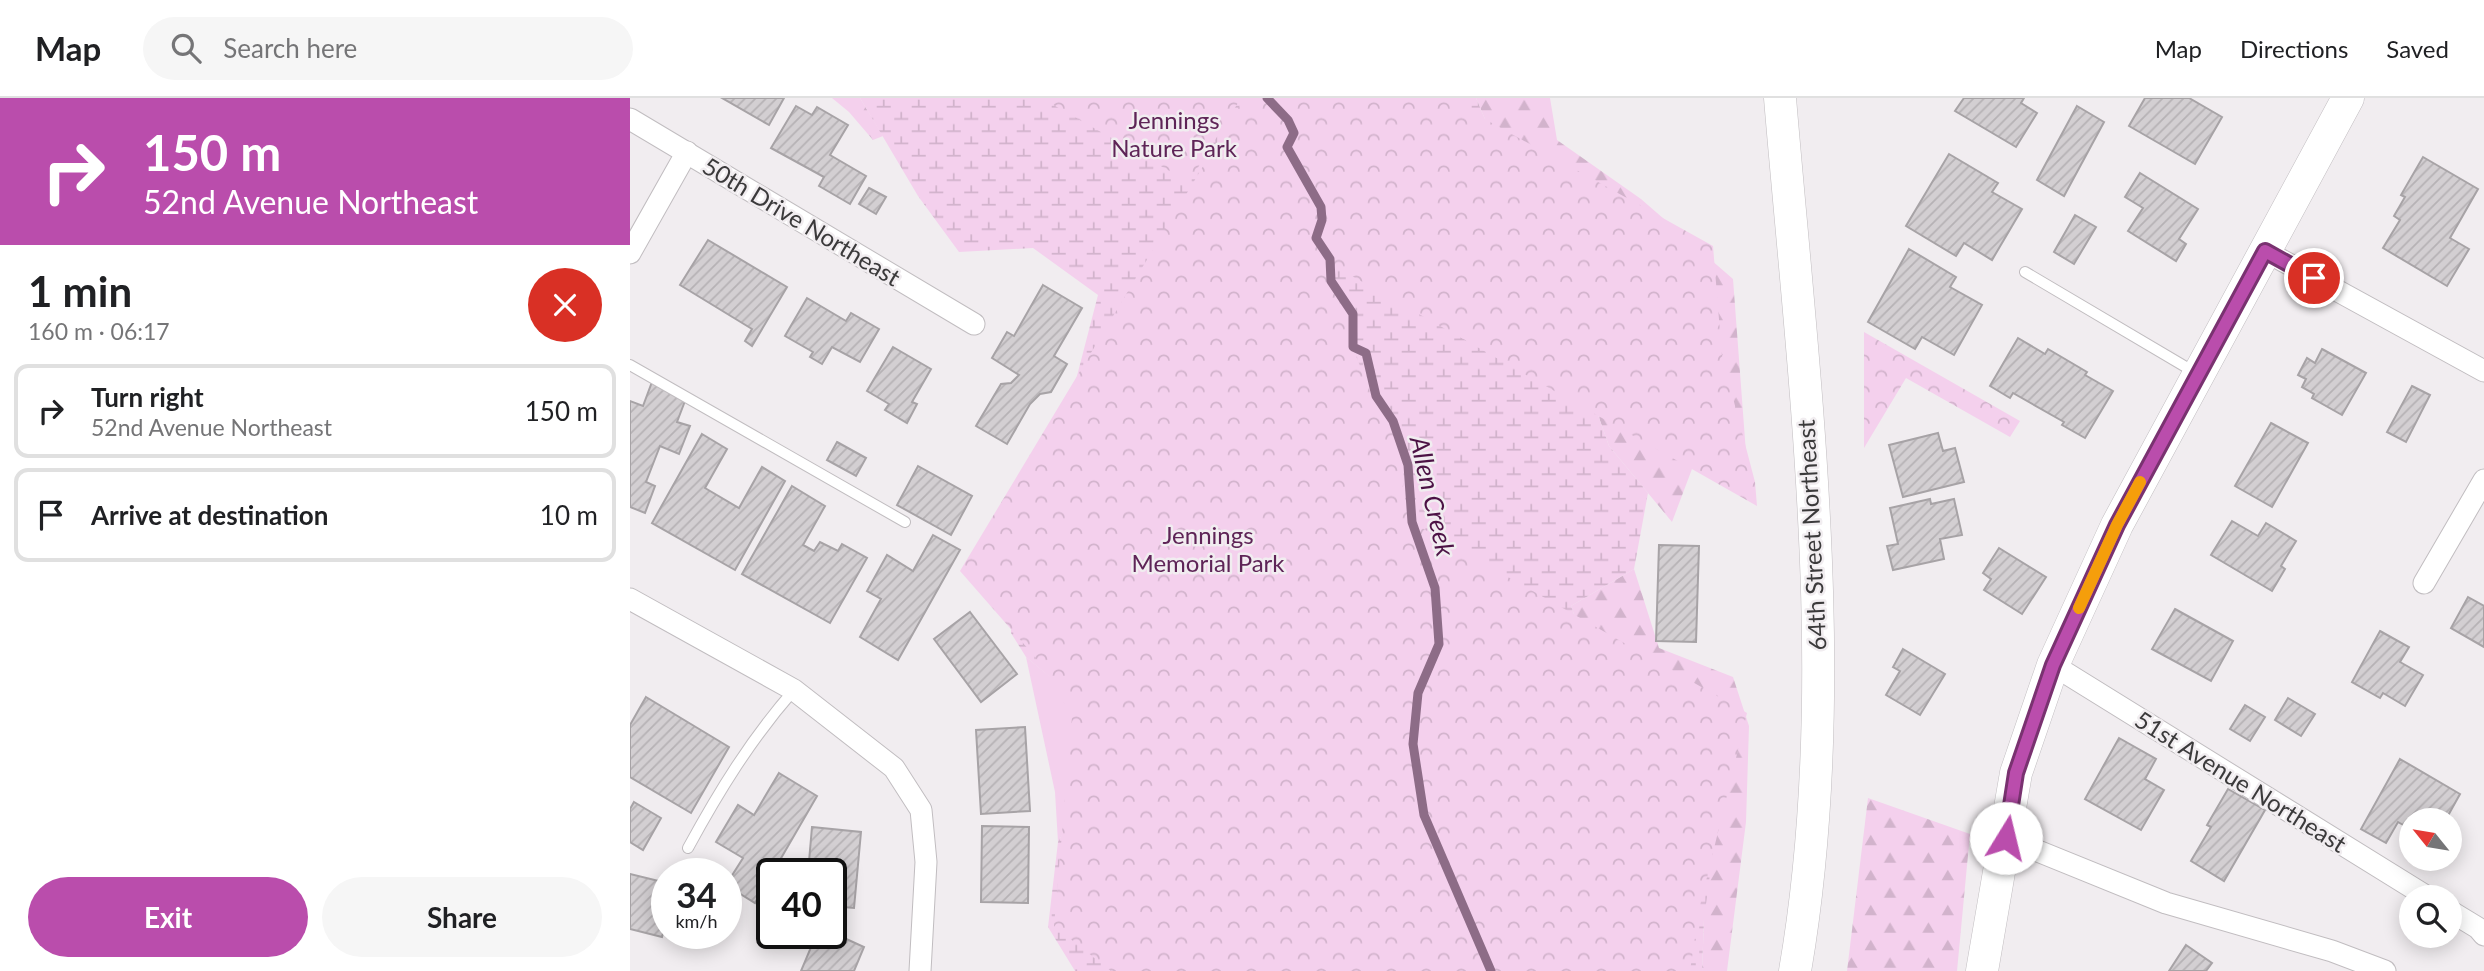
<!DOCTYPE html>
<html lang="en">
<head>
<meta charset="utf-8">
<style>
  body { margin:0; font-family:Lato,sans-serif; background:#f6f6f6; color:#202124; height:100vh; display:flex; flex-direction:column; font-size:26px; white-space:nowrap }
  * { box-sizing:border-box; margin:0 }
  p { font-size:23px; color:#757577 }
  .icon { flex:none; width:38px; height:38px; fill:none; stroke:currentColor; stroke-width:2; stroke-linecap:round; stroke-linejoin:round }
  .map { position:relative; flex:1; overflow:hidden }
  .drawer { display:flex; flex-direction:column; background:#fff; width:630px }
  .drawer>* { flex:none }
  .top-card { background:#ba4dac; color:#fff; overflow:hidden }
  .needle { width:46px; rotate:300deg }
  .buttons { position:absolute; left:1769px; top:710px; display:grid; gap:14px }
  .buttons a { display:grid; place-items:center; width:63px; height:63px; border-radius:50%; background:#fff; box-shadow:0 4px 18px #0003; font-size:35px }
  .speed { position:absolute; left:21px; top:760px; display:flex; gap:14px; font-size:35px; font-weight:700; text-align:center }
  .speed>* { display:grid; place-content:center; width:91px; height:91px; border-radius:50%; background:#fff; box-shadow:0 4px 18px #0003; line-height:1 }
  .speed small { font-size:18px; font-weight:400 }
  .speed .limit { border:4px solid #111; border-radius:10px; background:#fff; color:#111 }
  .pin { position:absolute; display:grid; place-items:center; width:60px; height:60px; color:#fff; margin:-30px; border:4px solid #fff; border-radius:50%; box-shadow:0 2px 7px #0007 }
  .me { position:absolute; width:77px; margin:-38px; rotate:9deg; stroke-linejoin:round; filter:drop-shadow(0 0 5px #0008) }
  .turn { display:flex; align-items:center; gap:24px; height:147px; padding:0 28px; font-size:32px }
  .turn .icon { width:91px; height:91px; stroke-width:2.5 }
  .turn b { display:block; font-size:49px; line-height:60px }
  .round { display:grid; place-items:center; flex:none; width:74px; height:74px; border-radius:37px; background:#f6f6f6 }
  .head { display:flex; align-items:center; justify-content:space-between; height:119px; padding:0 28px }
  h1 { font-size:42px; font-weight:700; line-height:52px }
  .button { display:flex; gap:14px; margin-top:auto; padding:14px 28px }
  .button a { flex:1; height:80px; border-radius:42px; background:#ba4dac; color:#fff; font-size:28px; font-weight:700; line-height:80px; text-align:center }
  .button a+a { background:#f6f6f6; color:#202124 }
  ul { padding:0; list-style:none }
  li { display:flex; align-items:center; gap:21px; height:94px; margin:0 14px 10px; padding:0 14px; border:4px solid #e0e0e0; border-radius:14px }
  li div { flex:1 }
  li b { display:block; font-size:26px }
  li em { font-style:normal }
  header { display:flex; align-items:center; gap:42px; box-sizing:border-box; height:98px; padding:0 35px; background:#fff; border-bottom:2px solid #e0e0e0 }
  header strong { font-size:33px }
  nav { display:flex; gap:38px; margin-inline-start:auto; font-size:24px }
  .search { width:490px; height:63px; background:#f6f6f6; display:flex; align-items:center; gap:18px; box-sizing:border-box; padding:0 24px; border-radius:38px; color:#757577; font-size:26px }
  main { display:flex; flex:1; min-height:0 }
  .map>svg:first-child { display:block }
  .grass { fill:#f4d0ed }
  .forest { fill:url(#forest-firs) }
  .wetland { fill:url(#wetland-marsh) }
  .park { fill:url(#park-crowns) }
  .lines { fill:none; stroke-linecap:round; stroke-linejoin:round }
  .stream { stroke:#8d6c87; stroke-width:9 }
  .building { fill:url(#building-hatch); stroke:#a7a3a6; stroke-width:2 }
  .lane-casing { stroke:#c1bdc0; stroke-width:12 }
  .street-casing { stroke:#c1bdc0; stroke-width:23 }
  .secondary-casing { stroke:#c1bdc0; stroke-width:33 }
  .lane { stroke:#fff; stroke-width:10 }
  .street { stroke:#fff; stroke-width:21 }
  .secondary { stroke:#fff; stroke-width:32 }
  .route-casing { stroke:#793270; stroke-width:18 }
  .route { stroke:#ba4dac; stroke-width:12 }
  .slow { stroke:#f59e0b; stroke-width:12 }
  .labels { text-anchor:middle; dominant-baseline:central; stroke-width:5; stroke-linejoin:round; paint-order:stroke }
  .park-label { font-size:24px; fill:#5e2457; stroke:#f1edf0 }
  .street-label { font-size:24px; fill:#3b3a3b; stroke:#f1edf0 }
  .water-label { font-size:26px; font-style:italic; fill:#4c1245; stroke:#f1edf0 }
</style>
</head>
<body>
<header>
<strong>Map</strong>
<div class="search"><svg class="icon" aria-label="search" viewBox="0 0 24 24"><circle cx="10" cy="10" r="6"/><path d="M15 15l6 6"/></svg>Search here</div>
<nav><a>Map</a><a>Directions</a><a>Saved</a></nav>
</header>
<main>
<section class="drawer">
<div class="top-card">
<div class="turn"><svg class="icon" aria-label="right" viewBox="0 0 24 24"><path d="M7 20v-9h11M14 6l5 5-5 5"/></svg><div><b>150 m</b>52nd Avenue Northeast</div></div>
</div>
<div class="head"><div><h1>1 min</h1><p>160 m · 06:17</p></div><a class="round" style="background:#d93025;color:#fff"><svg class="icon" aria-label="close" viewBox="0 0 24 24"><path d="M6 6l12 12M18 6L6 18"/></svg></a></div>
<ul>
<li><svg class="icon" aria-label="right" viewBox="0 0 24 24"><path d="M7 20v-9h11M14 6l5 5-5 5"/></svg><div><b>Turn right</b><p>52nd Avenue Northeast</p></div><em>150 m</em></li>
<li><svg class="icon" aria-label="arrive" viewBox="0 0 24 24"><path d="M6 21V4h12l-3 4 3 4H6"/></svg><div><b>Arrive at destination</b></div><em>10 m</em></li>
</ul>
<div class="button"><a>Exit</a><a>Share</a></div>
</section>
<div class="map">
<svg width="1854" height="873" viewBox="0 0 1854 873">
  <defs>
    <pattern id="forest-firs" width="22" height="20" patternUnits="userSpaceOnUse" patternTransform="scale(1.75)"><rect width="22" height="20" fill="#f4d0ed"/><path d="M5 1l3.5 6h-7zM16 11l3.5 6h-7z" fill="#d2b3cc"/></pattern>
    <pattern id="wetland-marsh" width="20" height="14" patternUnits="userSpaceOnUse" patternTransform="scale(1.75)"><rect width="20" height="14" fill="#f4d0ed"/><path d="M1 5h8M5 5V1M11 12h8M15 12V8" fill="none" stroke="#d2b3cc"/></pattern>
    <pattern id="park-crowns" width="20" height="18" patternUnits="userSpaceOnUse" patternTransform="scale(1.75)"><rect width="20" height="18" fill="#f4d0ed"/><path d="M2 6a3 3 0 1 1 6 0M12 15a3 3 0 1 1 6 0" fill="none" stroke="#d2b3cc"/></pattern>
    <pattern id="building-hatch" width="6" height="6" patternUnits="userSpaceOnUse" patternTransform="scale(1.75)"><rect width="6" height="6" fill="#d3cfd2"/><path d="M-1 1l2-2M0 6l6-6M5 7l2-2" fill="none" stroke="#b6b2b5"/></pattern>
  </defs>
  <rect width="100%" height="100%" fill="#f1edf0"/>
  <polygon class="grass" points="396,559 453,606 461,687 428,744 425,694"/>
  <g class="forest">
    <polygon points="202,0 230,0 253,38 243,42 219,14"/>
    <polygon points="846,0 920,0 927,42 1011,101 1103,181 1119,395 1065,363 1042,424 979,348 907,144"/>
    <polygon points="1004,471 1029,550 1103,579 1119,628 1116,724 1097,873 1072,873 1074,821 985,629 941,508"/>
    <polygon points="1238,700 1340,736 1327,873 1217,873"/>
  </g>
  <polygon class="wetland" points="230,0 846,0 907,144 979,348 1018,395 1004,471 941,508 985,629 1091,693 1074,821 1072,873 445,873 418,829 428,744 460,687 453,607 396,559 381,535 381,497 441,301 468,197 403,150 329,154 288,98"/>
  <g class="park">
    <polygon points="411,0 611,0 559,84"/>
    <polygon points="614,0 817,0 1083,148 1092,258 1125,384 1127,408 699,165 719,240 743,301 764,333 774,366 773,390 778,414 804,491 807,547 786,595 781,647 793,717 818,781 859,873 481,873 424,828 442,619 414,569 330,473"/>
    <polygon points="1234,234 1390,323 1380,339 1276,280 1234,350"/>
    <polygon points="785,426 1117,615 1069,812 1060,873 863,873 820,780 796,716 784,647 789,596 811,547 807,491"/>
  </g>
  <g class="lines">
    <polyline class="stream" points="637,0 658,22 664,35 657,49 691,109 692,122 686,140 700,161 701,183 723,216 723,249 736,255 746,298 763,323 778,367 782,424 805,490 809,546 788,595 783,646 794,717 861,873"/>
  </g>
  <g class="building">
    <polygon points="92,0 154,0 139,27"/>
    <polygon points="1334,0 1394,0 1391,5 1407,15 1386,49 1325,13"/>
    <polygon points="1515,0 1559,0 1592,19 1565,66 1499,28"/>
    <polygon points="166,8 182,17 187,9 218,27 200,57 236,78 220,106 189,88 194,79 141,50"/>
    <polygon points="1447,8 1474,24 1434,98 1407,82"/>
    <polygon points="1319,56 1368,85 1362,94 1392,111 1362,162 1334,145 1326,158 1276,128"/>
    <polygon points="1793,59 1848,91 1820,140 1839,151 1817,188 1753,150 1770,122 1764,118 1775,99 1771,97"/>
    <polygon points="1510,75 1568,111 1549,141 1556,146 1546,163 1498,133 1513,110 1495,99"/>
    <polygon points="239,90 256,99 246,116 229,106"/>
    <polygon points="1445,117 1466,129 1444,166 1424,154"/>
    <polygon points="78,142 157,189 122,248 115,243 122,231 50,187"/>
    <polygon points="1279,151 1326,179 1320,189 1352,207 1324,257 1292,239 1285,251 1238,224"/>
    <polygon points="413,187 452,210 424,258 437,266 421,294 410,296 400,306 377,346 346,328 371,286 381,285 389,277 362,260 377,234 384,238"/>
    <polygon points="177,200 216,223 221,215 249,231 230,264 202,249 192,266 180,259 183,254 155,238"/>
    <polygon points="1388,240 1415,256 1418,251 1457,274 1455,277 1483,293 1455,340 1432,327 1434,324 1383,295 1380,300 1360,288"/>
    <polygon points="263,249 301,271 282,304 287,306 277,325 255,312 259,306 237,293"/>
    <polygon points="1692,251 1736,275 1712,317 1682,300 1684,296 1672,289 1676,281 1668,277 1677,260 1685,265"/>
    <polygon points="22,284 55,303 47,324 60,328 49,356 30,348 16,384 25,388 15,415 0,409 0,303 13,308"/>
    <polygon points="1782,288 1800,297 1776,344 1757,334"/>
    <polygon points="1641,325 1678,345 1642,409 1605,388"/>
    <polygon points="1308,335 1313,353 1325,350 1334,384 1273,399 1259,347"/>
    <polygon points="72,336 97,351 75,390 109,410 132,369 155,383 105,472 22,425"/>
    <polygon points="207,344 236,360 226,378 197,362"/>
    <polygon points="288,368 342,398 321,437 267,407"/>
    <polygon points="162,388 195,408 173,447 184,453 190,444 208,453 212,446 237,460 200,525 112,476"/>
    <polygon points="1300,401 1301,406 1324,401 1332,437 1310,441 1314,461 1263,472 1257,448 1268,446 1260,410"/>
    <polygon points="1602,423 1628,438 1636,425 1666,443 1651,468 1655,471 1642,493 1581,457"/>
    <polygon points="303,437 330,452 268,562 230,539 251,501 237,493 257,457 283,473"/>
    <polygon points="1029,447 1069,448 1066,544 1026,543"/>
    <polygon points="1369,450 1416,479 1392,516 1354,492 1361,481 1353,475"/>
    <polygon points="1838,499 1854,508 1854,549 1821,530"/>
    <polygon points="1545,511 1603,543 1581,583 1522,551"/>
    <polygon points="340,514 387,576 351,604 304,541"/>
    <polygon points="1750,533 1779,549 1770,564 1793,577 1775,608 1753,595 1750,600 1722,584"/>
    <polygon points="1273,551 1315,576 1290,617 1256,597 1270,573 1263,569"/>
    <polygon points="16,599 99,649 61,715 0,679 0,627"/>
    <polygon points="1658,600 1685,616 1671,638 1645,622"/>
    <polygon points="1615,607 1635,619 1620,643 1600,631"/>
    <polygon points="395,629 400,713 351,716 346,632"/>
    <polygon points="1489,640 1526,661 1515,681 1534,692 1511,732 1455,701"/>
    <polygon points="1770,661 1830,696 1815,723 1782,723 1782,732 1768,724 1756,745 1731,731"/>
    <polygon points="149,675 187,698 125,805 96,787 113,760 86,744 108,707 124,717"/>
    <polygon points="1598,691 1635,712 1594,783 1561,763 1581,729 1577,727"/>
    <polygon points="4,704 31,720 13,752 0,744 0,711"/>
    <polygon points="352,728 399,729 398,805 351,804"/>
    <polygon points="182,729 231,734 224,810 201,808 201,775 178,775"/>
    <polygon points="0,776 37,785 37,819 32,839 0,831"/>
    <polygon points="201,834 234,849 224,873 171,873 187,835"/>
    <polygon points="1556,847 1582,865 1576,873 1539,873"/>
  </g>
  <g class="lines">
    <g class="lane-casing">
      <g id="lane">
        <polyline points="1395,174 1566,275"/>
        <polyline points="0,267 275,424"/>
        <path d="M58 750C89 693 121 641 164 592"/>
      </g>
    </g>
    <g class="street-casing">
      <g id="street">
        <polyline points="0,21 344,226"/>
        <polyline points="1635,153 1854,273"/>
        <polyline points="0,155 57,54"/>
        <polyline points="1794,485 1854,382"/>
        <polyline points="0,501 164,592 264,670 291,712 296,764 290,873"/>
        <polyline points="1423,567 1799,800"/>
        <polyline points="1376,740 1536,805 1702,853 1755,873"/>
        <polyline points="1820,813 1848,830 1854,837"/>
      </g>
    </g>
    <g class="secondary-casing">
      <g id="secondary">
        <path d="M1150 0C1174 286 1214 589 1165 873"/>
        <polyline points="1352,873 1386,675 1423,567 1487,427 1718,0"/>
      </g>
    </g>
    <use href="#lane" class="lane"/>
    <use href="#street" class="street"/>
    <use href="#secondary" class="secondary"/>
  </g>
  <g class="lines">
    <g class="route-casing">
      <polyline id="route" points="1376,740 1386,675 1423,567 1487,427 1635,153 1684,180"/>
    </g>
    <use href="#route" class="route"/>
    <polyline class="slow" points="1449,510 1487,427 1510,384"/>
  </g>
  <g class="labels">
    <g class="park-label">
      <text x="544" y="21">Jennings<tspan x="544" dy="28">Nature Park</tspan></text>
      <text x="578" y="436">Jennings<tspan x="578" dy="28">Memorial Park</tspan></text>
    </g>
    <g class="street-label">
      <text transform="translate(172 123) rotate(31)">50th Drive Northeast</text>
      <text transform="translate(1181 437) rotate(-93)">64th Street Northeast</text>
      <text transform="translate(1611 683) rotate(32)">51st Avenue Northeast</text>
    </g>
    <g class="water-label">
      <text transform="translate(803 398) rotate(77)">Allen Creek</text>
    </g>
  </g>
</svg>
<div class="buttons">
<a><svg class="needle" viewBox="-14 -14 28 28"><path d="M0-13l5 13h-10z" fill="#e53935"/><path d="M0 13l5-13h-10z" fill="#757577"/></svg></a>
<a><svg class="icon" aria-label="search" viewBox="0 0 24 24"><circle cx="10" cy="10" r="6"/><path d="M15 15l6 6"/></svg></a>
</div>
<div class="speed"><div>34<small>km/h</small></div><div class="limit">40</div></div>
<div class="pin" style="left:1684px;top:180px;background:#d93025"><svg class="icon" aria-label="arrive" viewBox="0 0 24 24"><path d="M6 21V4h12l-3 4 3 4H6"/></svg></div>
<svg class="me" style="left:1376px;top:740px" viewBox="-20 -20 40 40"><circle r="19" fill="#fff"/><path d="M0-13L10 11 0 6-10 11z" fill="#ba4dac"/></svg>
</div>
</main>
</body>
</html>
